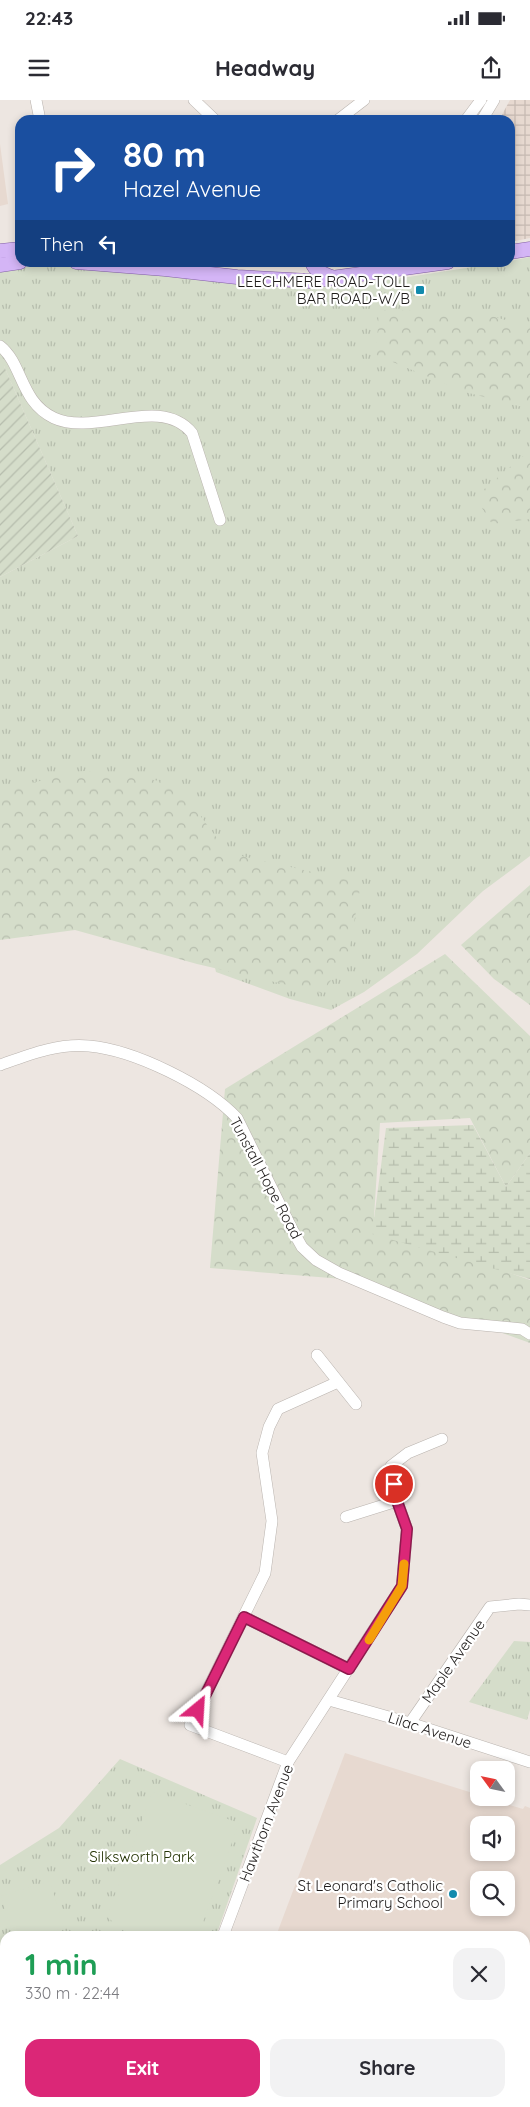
<!DOCTYPE html>
<html lang="en">
<head>
<meta charset="utf-8">
<style>
  body { margin:0; font-family:Quicksand,sans-serif; background:#f2f2f3; color:#2b2b33; height:100vh; display:flex; flex-direction:column; font-size:19px; white-space:nowrap }
  * { box-sizing:border-box; margin:0 }
  p { font-size:16px; color:#7c7c81 }
  .icon { flex:none; width:28px; height:28px; fill:none; stroke:currentColor; stroke-width:2; stroke-linecap:round; stroke-linejoin:round }
  .map { position:relative; flex:1; overflow:hidden }
  .drawer { position:absolute; left:0px; top:1831px; width:530px; height:176px; display:flex; flex-direction:column; background:#fff; border-radius:15px 15px 0 0; box-shadow:0 2px 8px #0003 }
  .drawer>* { flex:none }
  .banner { position:absolute; left:15px; top:15px; width:500px; height:152px; border-radius:15px; box-shadow:0 2px 8px #0003; background:#1a4fa0; color:#fff; overflow:hidden }
  .needle { width:32px; rotate:303deg }
  .buttons { position:absolute; left:470px; top:1661px; display:grid; gap:10px }
  .buttons a { display:grid; place-items:center; width:45px; height:45px; border-radius:10px; background:#fff; box-shadow:0 2px 8px #0003; font-size:25px }
  .pin { position:absolute; display:grid; place-items:center; width:42px; height:42px; color:#fff; margin:-21px; border:2px solid #fff; border-radius:50%; box-shadow:0 1px 5px #0007 }
  .me { position:absolute; width:55px; margin:-28px; rotate:27deg; stroke-linejoin:round; filter:drop-shadow(0 0 4px #0008) }
  .turn { display:flex; align-items:center; gap:18px; height:105px; padding:0 25px; font-size:22px }
  .turn .icon { width:65px; height:65px; stroke-width:2.5 }
  .turn b { display:block; font-size:35px; line-height:42px }
  .then { display:flex; align-items:center; height:48px; padding:0 25px; background:#0003; gap:10px; font-size:19px }
  .round { display:grid; place-items:center; flex:none; width:52px; height:52px; border-radius:15px; background:#f2f2f3 }
  .overview { display:flex; align-items:center; justify-content:space-between; height:85px; padding:0 25px }
  h1 { font-size:30px; font-weight:700; line-height:38px; color:#1e9e55 }
  .action { display:flex; gap:10px; margin-top:auto; padding:10px 25px }
  .action a { flex:1; height:58px; border-radius:15px; background:#db2777; color:#fff; font-size:20px; font-weight:700; line-height:58px; text-align:center }
  .action a+a { background:#f2f2f3; color:#2b2b33 }
  .status { display:flex; justify-content:space-between; align-items:center; height:35px; padding:0 25px; background:#fff; direction:ltr }
  .status svg { height:14px; fill:currentColor }
  header { display:flex; justify-content:space-between; align-items:center; height:65px; padding:0 25px; background:#fff; font-size:22px; font-weight:700 }
  .map>svg:first-child { display:block }
  .industrial { fill:url(#industrial-grid) }
  .built { fill:#e7d9d0; fill-rule:evenodd }
  .grass { fill:url(#grass-tufts) }
  .forest { fill:url(#forest-crowns) }
  .wetland { fill:url(#wetland-marsh) }
  .garden { fill:url(#garden-furrows) }
  .pitch { fill:#d5ddca }
  .lines { fill:none; stroke-linecap:round; stroke-linejoin:round }
  .minor-casing { stroke:#b9b3ae; stroke-width:12 }
  .major-casing { stroke:#825fa5; stroke-width:15 }
  .minor { stroke:#fff; stroke-width:11 }
  .major { stroke:#d4b5f6; stroke-width:14 }
  .route-casing { stroke:#8e194d; stroke-width:12 }
  .route { stroke:#db2777; stroke-width:9 }
  .slow { stroke:#f59e0b; stroke-width:9 }
  .poi-dot { fill:#128aad; stroke:#fff; stroke-width:2 }
  .labels { text-anchor:middle; dominant-baseline:central; stroke-width:4.5; stroke-linejoin:round; paint-order:stroke }
  .poi-label { font-size:15px; fill:#1f1c1b; stroke:#fff; text-anchor:end }
  .street-label { font-size:15px; fill:#1f1c1b; stroke:#fff }
  .park-label { font-size:15px; fill:#253405; stroke:#fff }
</style>
</head>
<body>
<div class="status"><b>22:43</b><svg viewBox="0 0 49 12"><path d="M0 12V9h3v3zM5 12V6h3v6zM10 12V3h3v9zM15 12V0h3v12zM26 1h20v11H26zM47 4h2v5h-2z"/></svg></div>
<header><svg class="icon" aria-label="menu" viewBox="0 0 24 24"><path d="M4 6h16M4 12h16M4 18h16"/></svg>Headway<svg class="icon" aria-label="share" viewBox="0 0 24 24"><path d="M12 15V3M7 8l5-5 5 5M5 13v7h14v-7"/></svg></header>
<div class="map">
<svg width="530" height="2007" viewBox="0 0 530 2007">
  <defs>
    <pattern id="industrial-grid" width="8" height="8" patternUnits="userSpaceOnUse" patternTransform="scale(1.25)"><rect width="8" height="8" fill="#e7d9d0"/><path d="M0 4h8M4 0v8" fill="none" stroke="#c6bab2"/></pattern>
    <pattern id="grass-tufts" width="24" height="20" patternUnits="userSpaceOnUse" patternTransform="scale(1.25)"><rect width="24" height="20" fill="#d5ddca"/><path d="M3 7l-1-3M5 7V3M7 7l1-3M15 17l-1-3M17 17v-4M19 17l1-3" fill="none" stroke="#b6bdad"/></pattern>
    <pattern id="forest-crowns" width="20" height="18" patternUnits="userSpaceOnUse" patternTransform="scale(1.25)"><rect width="20" height="18" fill="#d5ddca"/><path d="M2 6a3 3 0 1 1 6 0M12 15a3 3 0 1 1 6 0" fill="none" stroke="#b6bdad"/></pattern>
    <pattern id="wetland-marsh" width="20" height="14" patternUnits="userSpaceOnUse" patternTransform="scale(1.25)"><rect width="20" height="14" fill="#d5ddca"/><path d="M1 5h8M5 5V1M11 12h8M15 12V8" fill="none" stroke="#b6bdad"/></pattern>
    <pattern id="garden-furrows" width="10" height="10" patternUnits="userSpaceOnUse" patternTransform="scale(1.25)"><rect width="10" height="10" fill="#d5ddca"/><path d="M-1 1l2-2M0 10L10 0M9 11l2-2" fill="none" stroke="#b6bdad"/></pattern>
  </defs>
  <rect width="100%" height="100%" fill="#ede6e1"/>
  <polygon class="industrial" points="510,0 530,0 530,138 510,142 510,20 499,20"/>
  <g class="built">
    <polygon points="0,44 8,104 0,106"/>
    <path d="M345 1653 479 1695V1698H486L523 1709 525 1706 530 1708V1942L525 1960V1836H276ZM479 1725H506V1752H479ZM479 1780H506V1808H479Z"/>
    <polygon points="422,2003 513,2003 512,2007 430,2007"/>
  </g>
  <g class="grass">
    <polygon points="530,157 530,756 483,791 417,854 364,892 331,910 290,899 216,872 174,698 0,731 0,477 78,436 4,266 0,266 0,169 44,165 309,187 357,185 498,163 510,162 510,161"/>
    <polygon points="514,1541 530,1542 530,1610 527,1620 469,1602"/>
    <polygon points="120,1659 257,1718 216,1836 5,1836 5,1849 0,1851 0,1765 59,1728"/>
  </g>
  <g class="forest">
    <polygon points="379,210 477,212 530,227 530,309 465,292 376,255"/>
    <polygon points="530,350 530,419 492,424 475,397"/>
    <polygon points="84,671 176,683 228,753 361,783 348,857 322,893 197,864 75,830 0,840 0,690"/>
    <polygon points="530,785 530,905 494,879 461,845"/>
    <polygon points="445,854 530,936 530,1053 506,1087 470,1018 380,1023 374,1117 510,1173 530,1180 530,1243 355,1180 210,1168 225,989"/>
  </g>
  <polygon class="wetland" points="473,1025 506,1087 530,1053 530,1179 372,1134 386,1028"/>
  <polygon class="garden" points="0,266 4,266 78,436 0,477"/>
  <g class="pitch">
    <polygon points="152,1692 239,1723 198,1836 141,1836 123,1830 107,1817"/>
    <polygon points="50,1781 64,1828 37,1836 13,1836 1,1796"/>
  </g>
  <g class="lines">
    <g class="minor-casing">
      <g id="minor">
        <polyline points="36,0 40,20"/>
        <polyline points="194,0 215,20"/>
        <polyline points="338,20 364,0"/>
        <polyline points="466,20 481,0"/>
        <polyline points="482,20 494,0"/>
        <path d="M0 246C23 264 20 302 54 318 95 337 160 294 192 333L220 420"/>
        <path d="M0 965C28 955 58 943 89 946 134 950 206 985 237 1018L293 1131 302 1147 316 1160 339 1173 443 1217 460 1223 522 1229 530 1234"/>
        <polyline points="317,1255 356,1304"/>
        <polyline points="346,1417 397,1401"/>
        <polyline points="244,1517 349,1569"/>
        <polyline points="329,1600 410,1623 530,1662"/>
        <polyline points="410,1623 490,1507 519,1504 530,1505"/>
        <polyline points="288,1662 190,1625 265,1473 272,1421 262,1353 269,1327 278,1309 338,1282"/>
        <polyline points="223,1836 288,1662 402,1486 407,1429 397,1401 391,1366 408,1353 442,1339"/>
        <polyline points="0,1853 5,1851"/>
        <polyline points="0,1889 5,1888"/>
        <polyline points="0,1927 5,1926"/>
        <polyline points="0,1964 5,1962"/>
        <polyline points="0,1998 5,1999"/>
        <polyline points="16,2002 32,2007"/>
        <polyline points="246,2002 261,2007"/>
      </g>
    </g>
    <g class="major-casing">
      <g id="major">
        <polyline points="0,151 20,149"/>
        <polyline points="510,152 530,149"/>
        <polyline points="76,162 165,169 237,177 310,181 448,162"/>
        <path d="M312 162C315 172 326 175 334 178"/>
        <polyline points="0,165 20,162"/>
      </g>
    </g>
    <use href="#minor" class="minor"/>
    <use href="#major" class="major"/>
  </g>
  <g class="lines">
    <g class="route-casing">
      <polyline id="route" points="198,1610 244,1517 349,1569 402,1486 407,1429 397,1401 394,1384"/>
    </g>
    <use href="#route" class="route"/>
    <polyline class="slow" points="369,1540 402,1486 404,1464"/>
  </g>
  <g class="poi-dot">
    <rect x="415" y="185" width="10" height="10" rx="2.5"/>
    <circle cx="453" cy="1794" r="5"/>
  </g>
  <g class="labels">
    <g class="poi-label">
      <text x="410" y="181">LEECHMERE ROAD-TOLL<tspan x="410" dy="17">BAR ROAD-W/B</tspan></text>
      <text x="443" y="1785">St Leonard's Catholic<tspan x="443" dy="17">Primary School</tspan></text>
    </g>
    <g class="street-label">
      <text transform="translate(266 1078) rotate(62)">Tunstall Hope Road</text>
      <text transform="translate(453 1561) rotate(-55)">Maple Avenue</text>
      <text transform="translate(430 1630) rotate(18)">Lilac Avenue</text>
      <text transform="translate(266 1723) rotate(-69)">Hawthorn Avenue</text>
    </g>
    <g class="park-label">
      <text x="142" y="1756">Silksworth Park</text>
    </g>
  </g>
</svg>
<div class="buttons">
<a><svg class="needle" viewBox="-14 -14 28 28"><path d="M0-13l5 13h-10z" fill="#e53935"/><path d="M0 13l5-13h-10z" fill="#7c7c81"/></svg></a>
<a><svg class="icon" aria-label="sound" viewBox="0 0 24 24"><path d="M4 9h4l5-4v14l-5-4H4zM17 9q2 3 0 6"/></svg></a>
<a><svg class="icon" aria-label="search" viewBox="0 0 24 24"><circle cx="10" cy="10" r="6"/><path d="M15 15l6 6"/></svg></a>
</div>
<div class="pin" style="left:394px;top:1384px;background:#d93025"><svg class="icon" aria-label="arrive" viewBox="0 0 24 24"><path d="M6 21V4h12l-3 4 3 4H6"/></svg></div>
<svg class="me" style="left:198px;top:1610px" viewBox="-20 -20 40 40"><path d="M0-17L14 15 0 8-14 15z" fill="#db2777" stroke="#fff" stroke-width="4"/></svg>
<div class="banner">
<div class="turn"><svg class="icon" aria-label="right" viewBox="0 0 24 24"><path d="M7 20v-9h11M14 6l5 5-5 5"/></svg><div><b>80 m</b>Hazel Avenue</div></div>
<div class="then">Then<svg class="icon" aria-label="left" viewBox="0 0 24 24"><path d="M17 20v-9H6M10 6l-5 5 5 5"/></svg></div>
</div>
<section class="drawer">
<div class="overview"><div><h1>1 min</h1><p>330 m · 22:44</p></div><a class="round"><svg class="icon" aria-label="close" viewBox="0 0 24 24"><path d="M6 6l12 12M18 6L6 18"/></svg></a></div>
<div class="action"><a>Exit</a><a>Share</a></div>
</section>
</div>
</body>
</html>
